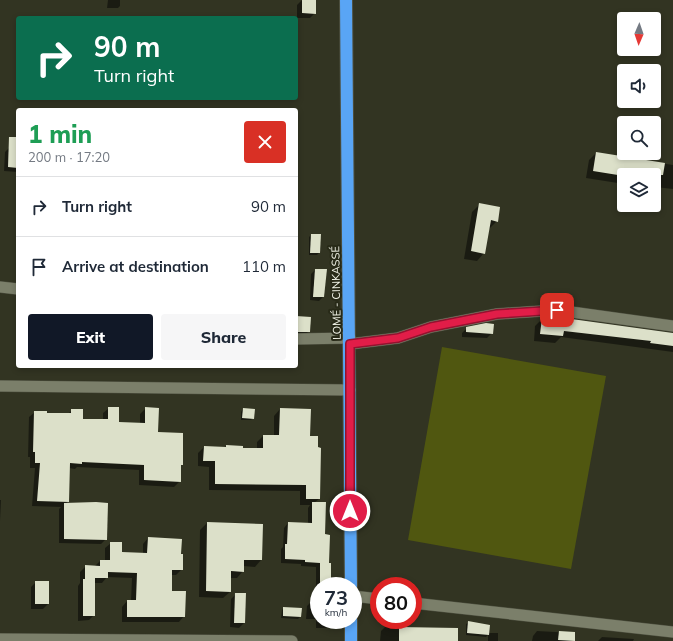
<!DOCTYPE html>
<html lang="en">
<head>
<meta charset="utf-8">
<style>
  body { margin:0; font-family:Mulish,sans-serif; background:#f6f6f7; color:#1f2937; height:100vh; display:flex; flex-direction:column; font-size:15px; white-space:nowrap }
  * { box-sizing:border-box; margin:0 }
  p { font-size:13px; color:#747a83 }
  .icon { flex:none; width:22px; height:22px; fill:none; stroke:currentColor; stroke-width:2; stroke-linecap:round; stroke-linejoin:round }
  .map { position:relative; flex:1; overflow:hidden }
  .panel { position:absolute; left:16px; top:108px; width:282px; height:260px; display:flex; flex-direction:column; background:#fff; border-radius:4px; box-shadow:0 2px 6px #0003 }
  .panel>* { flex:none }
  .banner { position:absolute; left:16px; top:16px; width:282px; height:84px; border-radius:4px; box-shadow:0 2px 6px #0003; background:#0b6e4f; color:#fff; overflow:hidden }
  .needle { width:26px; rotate:182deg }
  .buttons { position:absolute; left:617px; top:12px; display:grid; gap:8px }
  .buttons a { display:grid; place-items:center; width:44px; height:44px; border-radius:4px; background:#fff; box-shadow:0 2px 6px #0003; font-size:20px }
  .speed { position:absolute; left:310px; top:577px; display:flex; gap:8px; font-size:20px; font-weight:700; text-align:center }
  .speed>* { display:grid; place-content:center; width:52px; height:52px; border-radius:50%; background:#fff; box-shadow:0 2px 6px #0003; line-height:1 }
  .speed small { font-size:10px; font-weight:400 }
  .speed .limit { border:6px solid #d22; background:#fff; color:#111 }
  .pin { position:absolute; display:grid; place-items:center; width:34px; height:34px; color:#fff; margin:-17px; border-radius:8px; box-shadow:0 2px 6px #0006 }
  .me { position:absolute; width:44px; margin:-22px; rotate:0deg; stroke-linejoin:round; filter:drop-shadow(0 0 3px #0008) }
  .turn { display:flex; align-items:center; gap:14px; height:84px; padding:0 12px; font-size:18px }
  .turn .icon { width:52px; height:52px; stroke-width:2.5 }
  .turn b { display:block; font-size:28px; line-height:34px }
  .round { display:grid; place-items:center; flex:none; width:42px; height:42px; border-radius:4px; background:#f6f6f7 }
  .overview { display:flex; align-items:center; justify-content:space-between; height:68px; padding:0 12px }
  h1 { font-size:24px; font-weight:800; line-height:30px; color:#1e9e55 }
  .primary-button { display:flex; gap:8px; margin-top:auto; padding:8px 12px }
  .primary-button a { flex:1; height:46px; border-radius:4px; background:#111827; color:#fff; font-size:16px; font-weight:800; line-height:46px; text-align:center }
  .primary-button a+a { background:#f6f6f7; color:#1f2937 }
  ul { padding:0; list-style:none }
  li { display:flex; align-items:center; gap:12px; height:60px; padding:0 12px; border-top:1px solid #e0e1e3 }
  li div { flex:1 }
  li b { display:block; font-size:15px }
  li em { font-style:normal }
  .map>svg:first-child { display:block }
  .green { fill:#505710 }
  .shadow { fill:#0007 }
  .building { fill:#dce0c9 }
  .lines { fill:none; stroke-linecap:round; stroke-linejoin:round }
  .street-casing { stroke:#4e5040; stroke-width:12 }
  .highway-casing { stroke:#4e5040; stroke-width:14 }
  .street { stroke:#7b7f6a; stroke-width:11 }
  .highway { stroke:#59a5f5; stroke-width:12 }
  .route-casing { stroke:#92132f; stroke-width:10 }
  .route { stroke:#e11d48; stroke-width:7 }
  .labels { text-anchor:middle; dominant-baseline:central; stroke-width:4; stroke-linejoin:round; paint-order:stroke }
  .street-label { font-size:11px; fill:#f4f6ea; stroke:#282a18 }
</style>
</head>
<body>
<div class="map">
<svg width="673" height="641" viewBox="0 0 673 641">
  <rect width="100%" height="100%" fill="#323422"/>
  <polygon class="green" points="442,347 606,376 571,569 408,540"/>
  <g class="shadow">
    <polygon points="108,0 120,0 120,6 118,8 107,8"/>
    <polygon points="302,0 315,13 310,18 297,18 297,5"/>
    <polygon points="68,16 98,17 98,18 67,18"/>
    <polygon points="18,145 18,172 4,171 5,152 9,148"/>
    <polygon points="596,153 673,165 673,189 655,187 654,188 654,175 624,175 624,184 586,178 589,160"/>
    <polygon points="480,204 497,221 489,229 484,253 477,261 464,259 472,212"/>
    <polygon points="311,235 319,253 317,255 309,255 309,237"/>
    <polygon points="315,270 325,270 323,297 319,301 310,300 311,274"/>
    <polygon points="296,317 309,331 304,336 296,336"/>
    <polygon points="542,319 673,334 673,352 561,337 555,343 534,341 535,326"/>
    <polygon points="467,328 492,333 487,338 462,337 462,333"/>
    <polygon points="109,408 118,423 140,424 140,414 146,408 156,433 180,465 180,481 174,487 139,485 139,470 77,467 75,469 69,468 68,501 66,504 106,539 101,544 59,543 59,509 61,507 32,506 35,468 30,468 30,457 28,457 29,417 35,412 46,414 68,414 72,410 82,419 103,420 103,413"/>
    <polygon points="243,409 253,418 251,420 241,420 241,412"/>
    <polygon points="280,409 309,437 319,499 314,503 324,535 328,564 330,586 319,586 319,620 331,620 331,624 326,628 316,628 316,619 306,619 307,606 311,602 316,602 316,567 301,566 301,564 281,563 281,549 283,547 284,528 288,523 308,523 308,508 310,505 300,505 300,491 209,490 209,467 198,466 198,453 204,447 225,448 226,446 242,449 257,449 257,442 263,436 274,436 274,416"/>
    <polygon points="0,500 1,500 0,521"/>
    <polygon points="207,523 261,560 255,567 243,566 243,571 237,578 230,578 230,592 223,598 199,597 200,530"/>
    <polygon points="148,538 180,555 182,569 176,575 171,575 171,592 184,616 179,622 122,622 122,607 127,601 131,601 132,578 107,577 102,583 94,583 94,615 89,620 78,621 78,586 80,583 80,572 86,566 95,566 100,561 105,561 105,548 111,543 121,553 143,553 143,544"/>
    <polygon points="36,582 48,604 43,609 31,609 31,587"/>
    <polygon points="236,594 244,623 239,628 230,627 231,599"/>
    <polygon points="284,608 300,617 298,619 281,618 282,610"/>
    <polygon points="469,622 489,633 498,633 498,641 488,641 488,635 486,637 466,635 466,624"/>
    <polygon points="385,627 457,629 456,641 380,641 381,631"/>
    <polygon points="537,631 574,633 574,641 532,641 533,636"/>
    <polygon points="602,637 634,639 633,641 598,641"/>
  </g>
  <g class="building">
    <polygon points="302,0 316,0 316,14 302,13"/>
    <polygon points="9,137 18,137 18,168 8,167"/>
    <polygon points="596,152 665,163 663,175 624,176 593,171"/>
    <polygon points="479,203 500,207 498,222 491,220 485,254 471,251"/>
    <polygon points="311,234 321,234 320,253 310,253"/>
    <polygon points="315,269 327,269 324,297 313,297"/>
    <polygon points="296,316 311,317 310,332 296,332"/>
    <polygon points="557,317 673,333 673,346 650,343 651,341 564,331 563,336 540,334 542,318"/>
    <polygon points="486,323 494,324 493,334 466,332 466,327"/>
    <polygon points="108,407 119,407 119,422 145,423 145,407 159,408 158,432 183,433 183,465 181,465 181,482 144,480 144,465 82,462 82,464 70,463 69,502 37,501 40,463 35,463 35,452 33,452 34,411 47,411 47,413 71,413 71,409 83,409 83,419 108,419"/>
    <polygon points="243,408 255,409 254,419 242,418"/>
    <polygon points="280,408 311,409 310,436 318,436 318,447 321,448 320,499 306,499 306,485 215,484 215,461 203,461 204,446 226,447 226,445 243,446 243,448 263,448 263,435 279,435"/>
    <polygon points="96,502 108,503 107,540 64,539 64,503"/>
    <polygon points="312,502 326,502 325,534 330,535 329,563 331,563 331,586 320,586 320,563 305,562 305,560 285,559 285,544 287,544 288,522 312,523"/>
    <polygon points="207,522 263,524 262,560 244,560 244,572 231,571 231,592 206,591"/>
    <polygon points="148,537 182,539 181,554 183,554 183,570 172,570 172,591 186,591 185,617 127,617 127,600 136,600 137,573 108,572 108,578 95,578 95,616 83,616 83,579 85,579 85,565 100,566 100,560 110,560 110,542 122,542 122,552 147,553"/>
    <rect x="35" y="581" width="14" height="23"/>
    <polygon points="235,593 246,593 245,623 234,623"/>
    <polygon points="283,607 302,608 301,617 283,616"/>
    <polygon points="468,621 490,625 489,635 467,633"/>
    <polygon points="399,627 458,628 458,641 399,641"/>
    <polygon points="559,631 575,632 575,641 558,640"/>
  </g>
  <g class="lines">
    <g class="street-casing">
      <g id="street">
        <polyline points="0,287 18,289"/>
        <polyline points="296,339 350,338"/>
        <polyline points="350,344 398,338 431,327 497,314 557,310 673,326"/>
        <polyline points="0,386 350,390"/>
        <polyline points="353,596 379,599"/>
        <polyline points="413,603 673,632"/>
        <polyline points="0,639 292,641"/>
      </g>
    </g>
    <g class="highway-casing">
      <g id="highway">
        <polyline points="346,0 351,586"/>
        <polyline points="351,620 351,641"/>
      </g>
    </g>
    <use href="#street" class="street"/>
    <use href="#highway" class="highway"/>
  </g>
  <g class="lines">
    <g class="route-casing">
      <polyline id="route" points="350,511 350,344 398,338 431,327 497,314 557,310"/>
    </g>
    <use href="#route" class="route"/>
  </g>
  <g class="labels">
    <g class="street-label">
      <text transform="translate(336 293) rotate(-91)">LOMÉ - CINKASSÉ</text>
    </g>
  </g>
</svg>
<div class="buttons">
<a><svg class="needle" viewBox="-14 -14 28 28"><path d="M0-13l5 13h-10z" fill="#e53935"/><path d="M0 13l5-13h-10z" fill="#747a83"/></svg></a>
<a><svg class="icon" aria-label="sound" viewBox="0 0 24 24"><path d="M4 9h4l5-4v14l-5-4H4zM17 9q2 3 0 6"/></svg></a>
<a><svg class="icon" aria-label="search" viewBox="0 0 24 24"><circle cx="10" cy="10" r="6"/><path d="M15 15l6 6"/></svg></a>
<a><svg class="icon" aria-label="layers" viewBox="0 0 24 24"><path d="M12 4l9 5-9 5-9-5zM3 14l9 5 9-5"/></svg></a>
</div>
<div class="speed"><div>73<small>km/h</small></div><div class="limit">80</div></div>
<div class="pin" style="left:557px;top:310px;background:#d93025"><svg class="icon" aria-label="arrive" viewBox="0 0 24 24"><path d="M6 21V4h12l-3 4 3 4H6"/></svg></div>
<svg class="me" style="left:350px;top:511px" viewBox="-20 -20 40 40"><circle r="17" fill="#e11d48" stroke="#fff" stroke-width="3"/><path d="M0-11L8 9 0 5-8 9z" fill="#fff"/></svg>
<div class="banner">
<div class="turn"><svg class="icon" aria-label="right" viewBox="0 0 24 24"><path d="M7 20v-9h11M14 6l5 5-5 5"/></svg><div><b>90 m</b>Turn right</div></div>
</div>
<section class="panel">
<div class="overview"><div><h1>1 min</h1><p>200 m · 17:20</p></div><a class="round" style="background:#d93025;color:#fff"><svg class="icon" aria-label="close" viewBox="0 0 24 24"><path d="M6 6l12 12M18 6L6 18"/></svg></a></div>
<ul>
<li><svg class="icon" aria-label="right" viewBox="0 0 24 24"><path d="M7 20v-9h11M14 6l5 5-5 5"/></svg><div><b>Turn right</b></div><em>90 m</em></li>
<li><svg class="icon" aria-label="arrive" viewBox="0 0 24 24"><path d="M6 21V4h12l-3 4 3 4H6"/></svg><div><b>Arrive at destination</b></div><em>110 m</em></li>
</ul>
<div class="primary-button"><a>Exit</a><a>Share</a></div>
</section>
</div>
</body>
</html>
